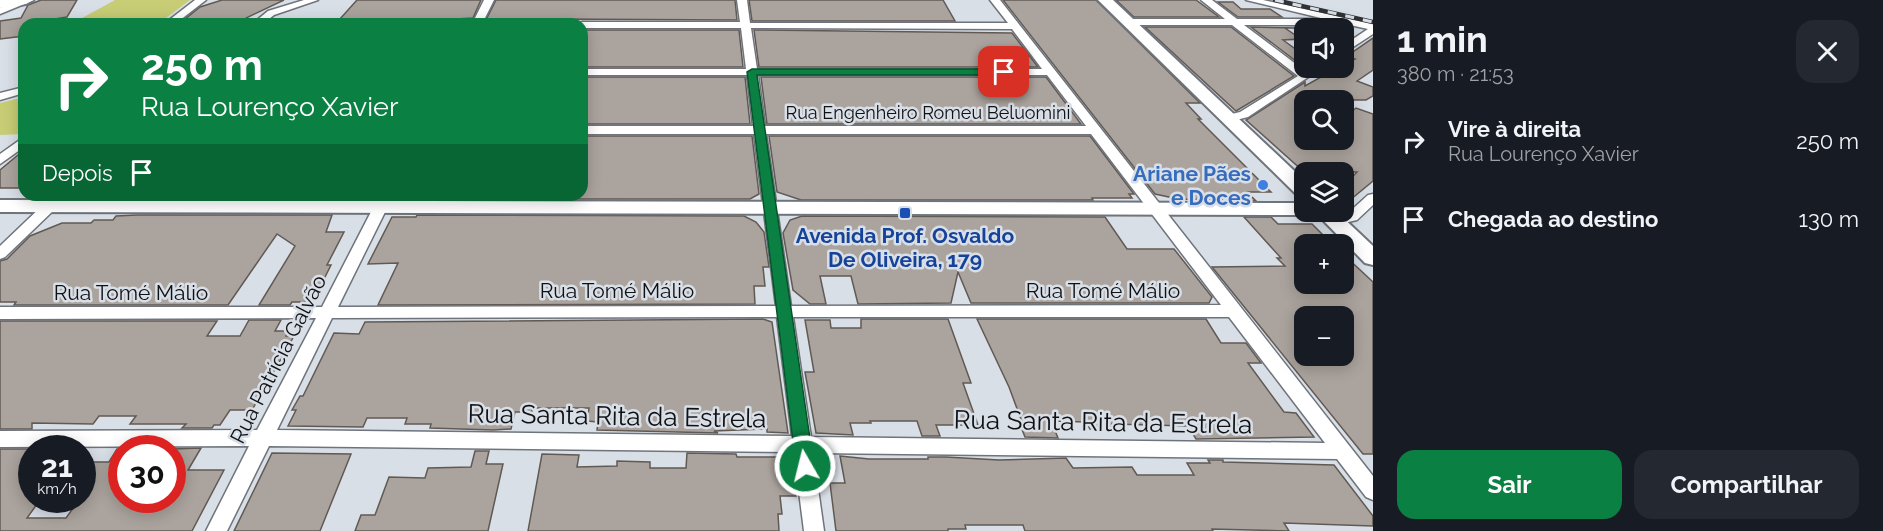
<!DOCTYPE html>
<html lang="pt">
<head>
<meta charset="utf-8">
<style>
  body { margin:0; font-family:Raleway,sans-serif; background:#242831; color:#f1f3f6; height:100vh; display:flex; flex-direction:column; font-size:22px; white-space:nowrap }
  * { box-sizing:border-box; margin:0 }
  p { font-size:20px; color:#9ea1a6 }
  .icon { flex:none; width:33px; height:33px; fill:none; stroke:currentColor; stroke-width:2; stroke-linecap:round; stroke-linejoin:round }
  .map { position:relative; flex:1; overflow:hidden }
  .sheet { display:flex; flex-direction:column; background:#171b24; width:510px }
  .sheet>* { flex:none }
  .hud { position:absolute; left:18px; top:18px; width:570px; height:183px; border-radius:18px; box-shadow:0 3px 15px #0003; background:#0b8043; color:#fff; overflow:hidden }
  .tools { position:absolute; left:1294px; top:18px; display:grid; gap:12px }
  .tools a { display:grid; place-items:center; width:60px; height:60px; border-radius:12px; background:#171b24; box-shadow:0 3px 15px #0003; font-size:30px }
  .speed { position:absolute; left:18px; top:435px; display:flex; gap:12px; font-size:30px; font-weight:700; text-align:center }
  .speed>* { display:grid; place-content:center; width:78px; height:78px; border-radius:50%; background:#171b24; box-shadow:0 3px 15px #0003; line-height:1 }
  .speed small { font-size:15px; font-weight:400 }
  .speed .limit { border:9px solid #d22; background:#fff; color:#111 }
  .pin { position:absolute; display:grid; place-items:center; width:51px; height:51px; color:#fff; margin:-26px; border-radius:12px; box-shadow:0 3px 9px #0006 }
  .me { position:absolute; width:66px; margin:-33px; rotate:352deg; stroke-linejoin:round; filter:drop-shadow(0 0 4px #0008) }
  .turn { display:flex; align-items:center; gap:21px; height:126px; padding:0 24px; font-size:27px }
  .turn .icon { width:78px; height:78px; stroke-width:2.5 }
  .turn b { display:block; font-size:42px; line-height:51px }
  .then { display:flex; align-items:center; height:57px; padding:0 24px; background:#0003; gap:12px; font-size:22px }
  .round { display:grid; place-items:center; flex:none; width:63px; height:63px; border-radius:18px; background:#242831 }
  .overview { display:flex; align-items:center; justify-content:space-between; height:102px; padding:0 24px }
  h1 { font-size:36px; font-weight:700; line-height:45px }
  .primary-button { display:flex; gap:12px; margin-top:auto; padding:12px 24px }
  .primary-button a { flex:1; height:69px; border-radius:18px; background:#0b8043; color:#fff; font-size:24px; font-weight:700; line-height:69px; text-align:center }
  .primary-button a+a { background:#242831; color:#f1f3f6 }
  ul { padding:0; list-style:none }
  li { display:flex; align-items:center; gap:18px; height:78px; padding:0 24px }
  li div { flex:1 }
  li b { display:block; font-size:22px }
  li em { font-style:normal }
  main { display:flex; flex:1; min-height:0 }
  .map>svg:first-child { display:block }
  .green { fill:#c7cc75 }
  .building { fill:#aba39d; stroke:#615a54; stroke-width:1.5; fill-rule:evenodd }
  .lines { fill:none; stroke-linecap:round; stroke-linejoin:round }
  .street-casing { stroke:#6f747c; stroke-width:3 }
  .secondary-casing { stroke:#6f747c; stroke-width:4 }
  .street { fill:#fff; fill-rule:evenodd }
  .secondary { fill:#fff; fill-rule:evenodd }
  .rail-casing { stroke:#303235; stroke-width:4.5 }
  .rail { stroke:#d9dfe7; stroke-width:3; stroke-dasharray:9; stroke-linecap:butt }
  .route { fill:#0b8043; stroke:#07532c; stroke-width:1.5 }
  .shop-dot { fill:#3f7fe0; stroke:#d9dfe7; stroke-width:2 }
  .transit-dot { fill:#1a4fb4; stroke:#d9dfe7; stroke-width:2 }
  .labels { text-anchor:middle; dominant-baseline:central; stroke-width:5; stroke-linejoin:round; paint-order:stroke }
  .far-street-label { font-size:18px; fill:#101114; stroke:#d9dfe7 }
  .shop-label { font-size:21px; font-weight:bold; fill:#366cbe; stroke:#d9dfe7; text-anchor:end }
  .transit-label { font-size:21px; font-weight:bold; fill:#164399; stroke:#d9dfe7 }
  .street-label { font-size:21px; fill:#101114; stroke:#d9dfe7 }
  .near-street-label { font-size:26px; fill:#101114; stroke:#d9dfe7 }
</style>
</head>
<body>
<main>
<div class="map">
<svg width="1373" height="531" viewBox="0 0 1373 531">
  <rect width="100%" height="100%" fill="#d9dfe7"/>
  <g class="green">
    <polygon points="115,0 190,0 158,24 71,24"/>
    <polygon points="24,97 24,134 0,135 0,103"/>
  </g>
  <g class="building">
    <polygon points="41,0 77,0 67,17 55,19 52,22 24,24 24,36 0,39 0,21 21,18 28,5"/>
    <polygon points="222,0 284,0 246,18 240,24 179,24 200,7"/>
    <polygon points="357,0 481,0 473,18 456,19 455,22 436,22 438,20 405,20 403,22 339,20"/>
    <polygon points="496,0 735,0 737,20 553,19 552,22 486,20"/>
    <polygon points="749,0 943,0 955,21 752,21"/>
    <polygon points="1003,0 1096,0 1200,103 1186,103 1201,119 1198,119 1271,192 1247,192 1256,201 1178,199 1155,194"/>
    <polygon points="1116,0 1196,0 1219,17 1134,17"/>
    <polygon points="1218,2 1233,2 1241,9 1270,9 1282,17 1238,17"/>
    <polygon points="1145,27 1231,27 1294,76 1236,111"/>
    <polygon points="1251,27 1299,28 1285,28 1301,39 1283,40 1305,56 1305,68"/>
    <polygon points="582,30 739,30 743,67 582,67"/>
    <polygon points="754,30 1012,33 1038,67 759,67"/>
    <polygon points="1373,38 1373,70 1357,81 1373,87 1373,96 1366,100 1305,100 1305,140 1344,140 1344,118 1356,108 1373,114 1373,181 1344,205 1344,186 1357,172 1304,172 1246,120 1305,82 1305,86 1337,68 1344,70 1344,64 1355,59 1347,56"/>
    <polygon points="582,77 745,77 750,124 582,124"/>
    <polygon points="761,77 1046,77 1081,124 767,124"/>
    <polygon points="582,136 752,136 759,194 750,199 424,199 426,195 582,195"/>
    <polygon points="769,136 1090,136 1134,194 1129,194 1132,198 1092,198 1093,200 801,200 777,192"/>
    <polygon points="24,150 24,188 0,188 0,170"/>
    <polygon points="155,195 344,195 342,199 152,198"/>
    <polygon points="137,215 332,215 326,232 344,232 327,265 331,265 314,299 309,302 292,302 290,305 259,305 295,246 277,234 228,305 14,305 16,302 0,302 0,261 7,259 30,236 62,223 91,223 94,220 113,220 116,216"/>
    <polygon points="417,215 744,216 756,222 764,232 769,267 763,267 765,286 754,286 755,304 378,305 398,263 368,264 392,217 416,217"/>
    <polygon points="802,216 1105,217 1127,249 1174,249 1212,297 1209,303 971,303 958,272 951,303 858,304 851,276 820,276 826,304 810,304 793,290 783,233 790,220"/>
    <path d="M1244 217H1271L1278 224H1312L1332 244H1305V284H1344V255L1373 282V454H1363L1212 267 1285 266 1277 258H1281ZM1305 308 1313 316H1344V350L1350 356H1305Z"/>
    <polygon points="763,319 772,322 788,433 767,432 767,429 714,431 718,433 597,430 598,422 587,421 589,408 532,408 532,412 515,412 511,429 493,430 430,428 431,424 405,424 407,418 367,418 363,427 288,426 296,410 292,410 300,396 303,396 334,333 359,334 365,322"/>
    <polygon points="861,319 948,319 971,383 963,383 978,425 936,425 940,436 922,436 917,421 870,421 871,423 850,423 853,435 816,433 805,372 814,372 805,320 830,320 831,328 861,328"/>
    <polygon points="977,319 1206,319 1221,343 1246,343 1261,363 1248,363 1284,412 1296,413 1314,437 1196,439 1188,426 1112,424 1114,429 1090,429 1086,422 1051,421 1058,438 1025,437 1019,422 1022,422 1009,387"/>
    <polygon points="249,320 281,320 275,331 288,331 286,336 294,336 252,410 230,410 220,425 214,425 212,428 182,428 186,424 130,424 136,416 99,416 93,424 32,423 32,429 0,429 0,321 217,321 207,336 240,336"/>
    <polygon points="201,448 188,470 224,470 192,531 0,531 0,449 32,449 32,500 40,500 27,518 66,518 79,500 82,500 82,462 109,462 117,449 122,449 122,500 172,500 172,449"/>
    <polygon points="475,451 489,451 486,464 503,464 488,531 355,531 361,515 375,515 389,477 425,478 428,468 471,467"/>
    <polygon points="272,453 351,454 320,531 234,531"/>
    <polygon points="687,453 736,454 737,457 777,457 791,464 796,496 780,496 782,514 778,514 779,531 528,531 542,454 579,455 577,467 617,466 617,461 650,462 650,468 686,468"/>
    <polygon points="840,456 869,459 928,459 928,457 946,457 999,460 1066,458 1073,468 1132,467 1137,475 1194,475 1187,463 1210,463 1208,460 1223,460 1223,462 1334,465 1373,516 1373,526 1284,523 1289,531 1212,529 1213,531 1025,531 1023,525 965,525 966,529 948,529 948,531 836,531 830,483 845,483"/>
  </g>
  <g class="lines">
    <g class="street-casing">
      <g id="street">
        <polygon points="21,0 34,0 0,14 0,8"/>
        <polygon points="195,0 206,0 175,24 164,24"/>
        <polygon points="304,0 318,0 274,15 263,24 252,24 268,11"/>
        <polygon points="484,0 494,0 482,24 472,24"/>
        <path d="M737 0H747L750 23H1008L990 0H1000L1373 476V500L1366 497 1337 459 813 453 824 531H804L794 452 269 446 227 531H206L249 446 0 447V431L257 430 316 318 0 319V307H322L373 208 380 204 387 208 338 307 776 306 754 134H582V126H753L747 75H582V69H746L741 28H582V24H578L582 22H740ZM751 28 1012 29 1042 69H757ZM758 75H1047L1086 126H765ZM766 134H1091L1221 305 791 306ZM777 317 792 436 277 430 332 318ZM793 317H1229L1325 443 811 437Z"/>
        <polygon points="1201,0 1212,0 1237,19 1325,19 1246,0 1263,0 1373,24 1373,34 1344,53 1344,45 1368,29 1350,25 1244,25 1305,71 1311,68 1322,68 1248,117 1228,122 1222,118 1224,116 1240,112 1298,76 1232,25 1129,25 1124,22 1129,19 1225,19"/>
        <polygon points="24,87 24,93 0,100 0,93"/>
        <polygon points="24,137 24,147 0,164 0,154"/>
        <polygon points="1373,194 1373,205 1357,220 1335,225 1328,221 1330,218 1347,214 1368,195"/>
        <polygon points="73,195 88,195 75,209 65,209 63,206"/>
        <polygon points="50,202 55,203 57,206 55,209 5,257 0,259 0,246 45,203"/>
      </g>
    </g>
    <g class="secondary-casing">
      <g id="secondary">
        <polygon points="0,0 33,0 26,4 0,8"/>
        <polygon points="1098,0 1113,0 1305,181 1305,198 1298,196"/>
        <polygon points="0,200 1305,203 1305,212 1314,212 1305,215 0,212"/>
        <polygon points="1315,212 1337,212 1373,246 1373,265 1365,263"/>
      </g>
    </g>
    <use href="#street" class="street"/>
    <use href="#secondary" class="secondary"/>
    <g class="rail-casing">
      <polyline id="rail" points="1275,0 1373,22"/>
    </g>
    <use href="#rail" class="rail"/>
  </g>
  <polygon class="route" points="752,69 1004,69 1009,72 1004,75 757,75 814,466 812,472 805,474 799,472 796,466 747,72"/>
  <circle class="shop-dot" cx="1263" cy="185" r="6"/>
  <rect class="transit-dot" x="899" y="207" width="12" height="12" rx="3"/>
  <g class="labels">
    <g class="far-street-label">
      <text x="928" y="112">Rua Engenheiro Romeu Beluomini</text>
    </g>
    <g class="shop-label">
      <text x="1251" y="173">Ariane Pães<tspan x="1251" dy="24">e Doces</tspan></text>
    </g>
    <g class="transit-label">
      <text x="905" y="235">Avenida Prof. Osvaldo<tspan x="905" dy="24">De Oliveira, 179</tspan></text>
    </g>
    <g class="street-label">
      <text x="617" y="290">Rua Tomé Málio</text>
      <text x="1103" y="290">Rua Tomé Málio</text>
      <text x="131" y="292">Rua Tomé Málio</text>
      <text transform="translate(278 359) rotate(-63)">Rua Patrícia Galvão</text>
    </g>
    <g class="near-street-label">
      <text transform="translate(617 416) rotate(1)">Rua Santa Rita da Estrela</text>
      <text transform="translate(1103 422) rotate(1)">Rua Santa Rita da Estrela</text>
    </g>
  </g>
</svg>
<div class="tools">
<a><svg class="icon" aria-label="sound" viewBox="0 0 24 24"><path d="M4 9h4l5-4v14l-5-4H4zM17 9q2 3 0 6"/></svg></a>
<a><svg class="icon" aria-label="search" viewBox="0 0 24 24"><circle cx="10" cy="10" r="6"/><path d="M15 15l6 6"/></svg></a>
<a><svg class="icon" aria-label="layers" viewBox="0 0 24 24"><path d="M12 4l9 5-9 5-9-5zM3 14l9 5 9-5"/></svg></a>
<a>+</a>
<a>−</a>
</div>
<div class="speed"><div>21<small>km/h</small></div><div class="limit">30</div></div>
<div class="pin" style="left:1004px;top:72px;background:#d93025"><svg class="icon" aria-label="arrive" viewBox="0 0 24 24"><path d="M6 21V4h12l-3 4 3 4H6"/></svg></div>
<svg class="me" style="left:805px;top:466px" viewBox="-20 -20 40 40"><circle r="17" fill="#0b8043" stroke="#fff" stroke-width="3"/><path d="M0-11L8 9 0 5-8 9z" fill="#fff"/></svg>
<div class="hud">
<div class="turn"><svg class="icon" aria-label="right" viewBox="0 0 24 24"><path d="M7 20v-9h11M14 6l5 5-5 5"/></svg><div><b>250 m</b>Rua Lourenço Xavier</div></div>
<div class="then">Depois<svg class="icon" aria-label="arrive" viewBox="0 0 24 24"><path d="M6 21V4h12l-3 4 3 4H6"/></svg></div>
</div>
</div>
<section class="sheet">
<div class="overview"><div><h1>1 min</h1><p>380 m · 21:53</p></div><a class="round"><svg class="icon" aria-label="close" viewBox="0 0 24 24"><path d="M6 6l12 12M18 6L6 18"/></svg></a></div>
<ul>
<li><svg class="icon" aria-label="right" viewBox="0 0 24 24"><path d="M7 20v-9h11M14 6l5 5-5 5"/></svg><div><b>Vire à direita</b><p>Rua Lourenço Xavier</p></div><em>250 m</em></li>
<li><svg class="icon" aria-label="arrive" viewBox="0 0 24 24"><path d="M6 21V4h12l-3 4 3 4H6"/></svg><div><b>Chegada ao destino</b></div><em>130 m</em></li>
</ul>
<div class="primary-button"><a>Sair</a><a>Compartilhar</a></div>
</section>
</main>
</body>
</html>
